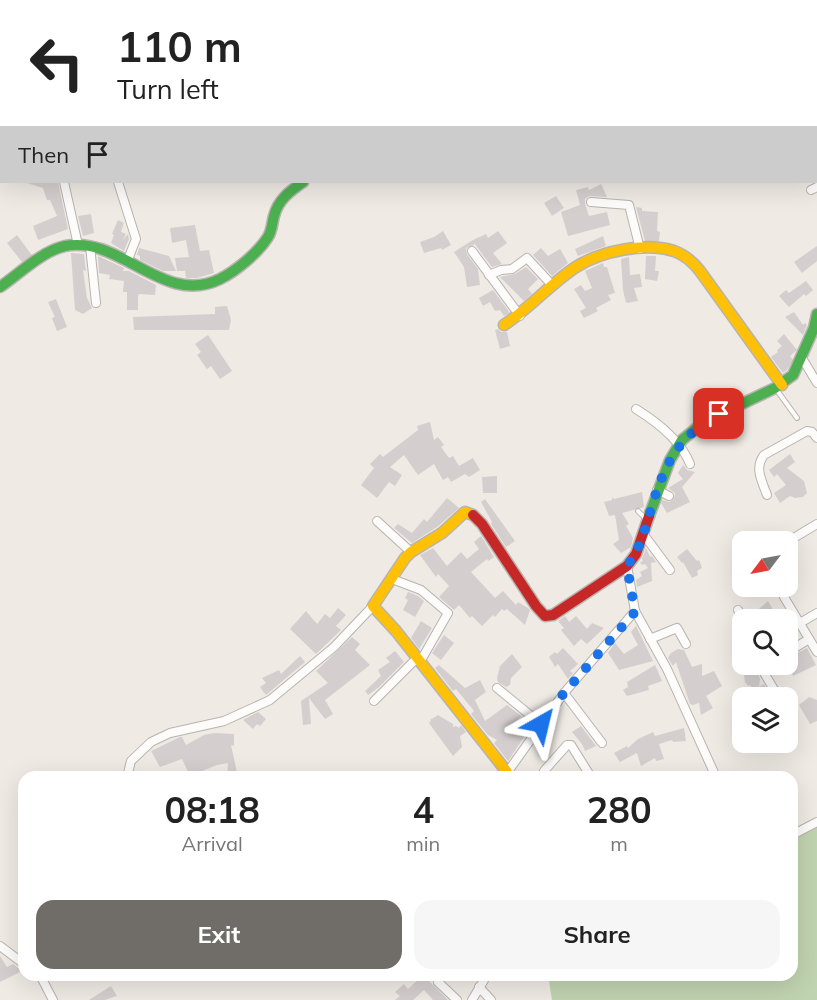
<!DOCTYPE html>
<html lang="en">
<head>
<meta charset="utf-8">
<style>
  body { margin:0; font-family:Mulish,sans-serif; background:#f6f6f6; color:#222; height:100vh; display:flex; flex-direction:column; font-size:22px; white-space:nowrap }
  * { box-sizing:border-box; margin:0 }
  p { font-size:20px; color:#767676 }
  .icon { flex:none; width:33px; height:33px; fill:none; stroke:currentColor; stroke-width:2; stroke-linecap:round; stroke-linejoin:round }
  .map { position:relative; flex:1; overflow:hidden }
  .details { position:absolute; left:18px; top:771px; width:780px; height:210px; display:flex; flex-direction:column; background:#fff; border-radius:18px; box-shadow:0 6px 24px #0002 }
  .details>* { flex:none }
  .guide { position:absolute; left:0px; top:0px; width:818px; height:183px; box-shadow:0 6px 24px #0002; background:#fff; color:#222; overflow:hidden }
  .needle { width:39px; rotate:238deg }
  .fabs { position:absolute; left:732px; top:531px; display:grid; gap:12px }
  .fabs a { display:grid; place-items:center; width:66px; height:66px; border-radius:12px; background:#fff; box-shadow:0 6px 24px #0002; font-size:30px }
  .pin { position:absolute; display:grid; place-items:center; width:51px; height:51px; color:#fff; margin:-26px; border-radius:12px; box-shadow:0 3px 9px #0006 }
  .me { position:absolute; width:66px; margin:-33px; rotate:37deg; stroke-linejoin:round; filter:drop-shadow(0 0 4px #0008) }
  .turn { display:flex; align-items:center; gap:21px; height:126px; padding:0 18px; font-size:27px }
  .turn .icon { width:78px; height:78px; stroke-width:2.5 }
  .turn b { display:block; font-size:42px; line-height:51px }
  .then { display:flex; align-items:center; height:57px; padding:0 18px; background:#0003; gap:12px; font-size:22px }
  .eta { display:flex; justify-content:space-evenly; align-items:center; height:102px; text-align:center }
  .eta b { font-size:36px; font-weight:700; line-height:42px }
  .action { display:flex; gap:12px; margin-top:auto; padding:12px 18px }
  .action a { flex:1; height:69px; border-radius:18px; background:#706d68; color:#fff; font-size:24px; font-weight:700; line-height:69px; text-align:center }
  .action a+a { background:#f6f6f6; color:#222 }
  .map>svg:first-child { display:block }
  .forest { fill:#c0d3b0 }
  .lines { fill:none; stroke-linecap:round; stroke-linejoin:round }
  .stream { stroke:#aecef2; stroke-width:3 }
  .building { fill:#d4cfce }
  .lane-casing { stroke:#b7b4b0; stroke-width:6 }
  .street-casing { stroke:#b7b4b0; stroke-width:10 }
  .fast-casing { stroke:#b7b4b0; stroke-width:13 }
  .slow-casing { stroke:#b7b4b0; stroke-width:13 }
  .jam-casing { stroke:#b7b4b0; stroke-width:13 }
  .lane { stroke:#fdfcfb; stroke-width:4 }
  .street { stroke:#fdfcfb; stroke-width:8 }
  .fast { stroke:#4caf50; stroke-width:10 }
  .slow { stroke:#ffc107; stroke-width:10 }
  .jam { stroke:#c62828; stroke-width:10 }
  .route { stroke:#1a73e8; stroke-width:10; stroke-dasharray:0 18 }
</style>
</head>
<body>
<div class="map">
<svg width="817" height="1000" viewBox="0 0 817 1000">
  <rect width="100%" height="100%" fill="#efeae4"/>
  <polygon class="forest" points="817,822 817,1000 552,1000 548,975 792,975 792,835"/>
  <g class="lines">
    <g class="stream">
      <polyline points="8,2 10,0"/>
      <polyline points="0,3 2,3"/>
    </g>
  </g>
  <g class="building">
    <polygon points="27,182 58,182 68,229 38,240 33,226 57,216 50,200 47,200 43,188 27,183"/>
    <polygon points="601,184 607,197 589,196 585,199 585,204 589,216 607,212 610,225 568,236 561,212 580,205 576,190 588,187 589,190"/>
    <polygon points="556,196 564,208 552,216 544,203"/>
    <polygon points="636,207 642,208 642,211 658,212 657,231 660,232 659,241 645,241"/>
    <polygon points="91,214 94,233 83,236 78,216"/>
    <polygon points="118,220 124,223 121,232 126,234 123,240 128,234 129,239 124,251 111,243 114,235 112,234"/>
    <polygon points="195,225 200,251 209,250 214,273 197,278 186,278 185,271 177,271 175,258 189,257 186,240 172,243 170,228"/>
    <polygon points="443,231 451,245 442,250 441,248 424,253 420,242 434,237"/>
    <polygon points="498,231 507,243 493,253 502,264 492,267 474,243 474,245 466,248 467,254 478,269 480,285 467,287 464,267 454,252 473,240 486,234 488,238"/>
    <polygon points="17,235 31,254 33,255 22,262 7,243"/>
    <polygon points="603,236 606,246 578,256 575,249"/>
    <polygon points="817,246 817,261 802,273 794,262"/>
    <polygon points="139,248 169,256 176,271 163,271 140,260 140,256 137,255"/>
    <polygon points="541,248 548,256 560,249 568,263 552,276 533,255"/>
    <polygon points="71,253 84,254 86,271 83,270 87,298 92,308 83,314 75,310"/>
    <polygon points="98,256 124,268 123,271 129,271 156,285 155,295 140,294 138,295 138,310 127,310 127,292 123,292 124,281 109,279 110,275 99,273"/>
    <polygon points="646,256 656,256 655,271 659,271 657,281 645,279"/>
    <polygon points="629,257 630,275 640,274 642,287 634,288 638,301 626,303 623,290 621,259"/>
    <polygon points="603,263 604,267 607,267 615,293 608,295 611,300 596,308 598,311 584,318 580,311 586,308 574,289 581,285 585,291 592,288 585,271"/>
    <polygon points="526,267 538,279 528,289 532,294 524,301 500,277 515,274"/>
    <polygon points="806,281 813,290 806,296 804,294 789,307 779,296 786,290 789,293"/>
    <polygon points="493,290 510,313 504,316 500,310 495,311 490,302 483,306 479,298"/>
    <polygon points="56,299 67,327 57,331 52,318 55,317 48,302"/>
    <polygon points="227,306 231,320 229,330 134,330 133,317 215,314 215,307"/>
    <polygon points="794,312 803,325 805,323 807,325 803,335 785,317"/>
    <polygon points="498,329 501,332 507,332 510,346 500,349 495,330"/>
    <polygon points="784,334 797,350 790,356 793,360 787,370 783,373 771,357 778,352 777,350 782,346 777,341"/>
    <polygon points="208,335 232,371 220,379 211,366 207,369 197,355 201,352 195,344"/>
    <polygon points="430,422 434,440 438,437 444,445 441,447 449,458 453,456 459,466 473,458 480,470 469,477 465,474 451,482 448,477 443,480 434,464 418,475 404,455 390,467 402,475 395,486 389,482 377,498 361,485 374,468 370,464 380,454 383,457 418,430 417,426"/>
    <polygon points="790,454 795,462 787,468 804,481 807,493 803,497 795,498 790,496 780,503 774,493 786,485 777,474 774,477 769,470"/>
    <polygon points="683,465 687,470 695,472 682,487 690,502 667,513 661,503 662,500 669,502 674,499 675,493 668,488 683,479 678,473"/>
    <polygon points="497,476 497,493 483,493 482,477"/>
    <polygon points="642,492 644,507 622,513 629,524 626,526 633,538 631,547 621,553 613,544 619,540 615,515 609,516 604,502 612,500 612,497 614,499"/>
    <polygon points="447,498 459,508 437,527 412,543 394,528 398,524 412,533 424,519 427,522"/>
    <polygon points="485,499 515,541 506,547 491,524 492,522 481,502"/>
    <polygon points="481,536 494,557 488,561 487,559 471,572 495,598 503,591 516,605 518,602 528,608 530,610 525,625 507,609 504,611 502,609 495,617 493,615 482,626 472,616 470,618 459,605 454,610 439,597 449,586 438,574 436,577 420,555 433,548 447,566 461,552 467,559 479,549 474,542"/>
    <polygon points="646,548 650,557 652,556 656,562 651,563 652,581 637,587 636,580 642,576 640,572 648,568 645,564 642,565 640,562 643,561 642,559"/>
    <polygon points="687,549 697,561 699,560 702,568 697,571 698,575 692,578 683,562 682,563 677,557"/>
    <polygon points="408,592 418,596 424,601 415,617 403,610 408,600 405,598"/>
    <polygon points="768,601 779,620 770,620 768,616 763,620 750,620 750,617"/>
    <polygon points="338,608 346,615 336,626 341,630 316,654 290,629 306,611 317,624 325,614 330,618"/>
    <polygon points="565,616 569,622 576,616 587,629 592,623 604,628 587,644 581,639 574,646 561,630 564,628 558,621"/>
    <polygon points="421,621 432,628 419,649 411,638"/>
    <polygon points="636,626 653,661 619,670 608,653 615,643 624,654 638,645 631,632"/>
    <polygon points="444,635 454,643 441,660 432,653"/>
    <polygon points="352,637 360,644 355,650 370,665 325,700 333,714 325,719 309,698 311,724 303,725 301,701 328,683 316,671"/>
    <polygon points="563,648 578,664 570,671 573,673 568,679 558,664 555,667 549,657 555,652 557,654"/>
    <polygon points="807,648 816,665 793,676 788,658"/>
    <polygon points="678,649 684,650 692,667 702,664 702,676 714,671 722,686 706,696 713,708 701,715 699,703 693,705 690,704 676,662 673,666 668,658 671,653"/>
    <polygon points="395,651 404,662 379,687 368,695 365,691 381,676 378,670 390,662 386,658"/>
    <polygon points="512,654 522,667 511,678 510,685 506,687 498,682 497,678 500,666"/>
    <polygon points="300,656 305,662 266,695 260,687 266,683 262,678 279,670 281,674"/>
    <polygon points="439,665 465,688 480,680 486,692 475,700 485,721 507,705 521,716 512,725 524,737 508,761 494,743 497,740 488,735 471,714 474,711 456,689 453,691 435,668"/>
    <polygon points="655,665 662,681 648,686 649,690 627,696 623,690 628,687 627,682"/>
    <polygon points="753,668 756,668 760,679 759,687 764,684 768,693 761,698 757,698 750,685 748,686 745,682 744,675"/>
    <polygon points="809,697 817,700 817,721 810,724 799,705"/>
    <polygon points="258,712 266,719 260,726 257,724 253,729 243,720"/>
    <polygon points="438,715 453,724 453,727 456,726 459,728 461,725 466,732 460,736 462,747 453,756 429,723 431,721 430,720"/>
    <polygon points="581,726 596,746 585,751 582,744 572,732"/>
    <polygon points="684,728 686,741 673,742 672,740 659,744 664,759 656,761 655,758 641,766 637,753 620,762 614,753 627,746 628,748 638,739 653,732 655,736"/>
    <polygon points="215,733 234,734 234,746 231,745 238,777 227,776 228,763 217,765 190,776 182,759 160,767 151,751 180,737 182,737 186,745 204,735"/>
    <polygon points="0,956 7,967 13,964 21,970 20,972 0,982"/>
    <polygon points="423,975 448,1000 433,1000 424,990 413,1000 395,1000 400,996 395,992 404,984 408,989"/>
    <polygon points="111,986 117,996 105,1000 89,1000"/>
  </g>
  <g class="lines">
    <g class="lane-casing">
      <g id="lane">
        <polyline points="795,0 796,2"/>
        <polyline points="776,389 797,418"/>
        <polyline points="638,511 645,518"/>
      </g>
    </g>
    <g class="street-casing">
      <g id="street">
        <polyline points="816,18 817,18"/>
        <polyline points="0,153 2,153"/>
        <polyline points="64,182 78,245"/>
        <polyline points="118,182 136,239 127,262"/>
        <polyline points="811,190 817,187"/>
        <polyline points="591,202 629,205 640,249"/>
        <polyline points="90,246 96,303"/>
        <polyline points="472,251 520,316"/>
        <polyline points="489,275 501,270 512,269 527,258 552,285"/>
        <polyline points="802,358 817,383"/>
        <path d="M636 409C657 422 681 441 690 464"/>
        <polyline points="657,490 669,496"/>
        <path d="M767 495C762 481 754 468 764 455L807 431 812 432 817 438"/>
        <polyline points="377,521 411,552"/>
        <polyline points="644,535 670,570"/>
        <polyline points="787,542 817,524"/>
        <polyline points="627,566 635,611"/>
        <polyline points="788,566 790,570 788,581"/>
        <polyline points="392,579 421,590 448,613 420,662"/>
        <polyline points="786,586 784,597 817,652"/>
        <polyline points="738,610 744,620"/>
        <polyline points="800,623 817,613"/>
        <polyline points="650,639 677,628 686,644"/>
        <polyline points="788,652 809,639"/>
        <polyline points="765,664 762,667 763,671 779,698"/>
        <polyline points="497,688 541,724"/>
        <polyline points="564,693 602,743"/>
        <polyline points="374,701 417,658"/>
        <polyline points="127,777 131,761 151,742 170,733 224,721 270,700 334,647 373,606"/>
        <polyline points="504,777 564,693 635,611 667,669 716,777"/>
        <polyline points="543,777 544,771 567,745 571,745 591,777"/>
        <polyline points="792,835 817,822"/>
        <polyline points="0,946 24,964"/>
        <polyline points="40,975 53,1000"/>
        <polyline points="438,982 457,1000"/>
        <polyline points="479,987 491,1000"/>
        <polyline points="472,1000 487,975"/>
      </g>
    </g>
    <g class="fast-casing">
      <g id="fast">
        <path d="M0 287C19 274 42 251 65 246 121 235 163 307 220 279 236 271 258 253 268 237 272 231 272 223 274 216 278 200 290 191 303 182"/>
        <polyline points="649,516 670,460 682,440 704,422 775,388 793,375 814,328 817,314"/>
      </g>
    </g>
    <g class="slow-casing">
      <g id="slow">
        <path d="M504 325C530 308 550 284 576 267 601 251 645 242 674 251 685 255 693 262 700 271L782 385"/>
        <polyline points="473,515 465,512 442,533 411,552 405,558 373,606 396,631 507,772"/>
      </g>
    </g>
    <g class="jam-casing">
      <polyline id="jam" points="473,515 482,524 536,606 545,616 553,615 627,566 636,554 649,516"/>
    </g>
    <use href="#lane" class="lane"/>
    <use href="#street" class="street"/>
    <use href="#fast" class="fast"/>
    <use href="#slow" class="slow"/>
    <use href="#jam" class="jam"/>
  </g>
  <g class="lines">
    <path class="route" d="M541 724 564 693 635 612 627 566C638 551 643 537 648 519 662 472 673 439 719 414"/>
  </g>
</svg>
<div class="fabs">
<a><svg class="needle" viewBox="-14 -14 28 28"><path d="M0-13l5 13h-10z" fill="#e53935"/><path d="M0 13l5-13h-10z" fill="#767676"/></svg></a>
<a><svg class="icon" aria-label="search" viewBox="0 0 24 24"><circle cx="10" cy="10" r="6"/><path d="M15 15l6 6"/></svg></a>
<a><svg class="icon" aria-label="layers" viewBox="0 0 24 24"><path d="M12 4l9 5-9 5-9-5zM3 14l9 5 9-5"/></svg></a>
</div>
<div class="pin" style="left:719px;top:414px;background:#d93025"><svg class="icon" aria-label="arrive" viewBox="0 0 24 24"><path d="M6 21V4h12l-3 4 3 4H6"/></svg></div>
<svg class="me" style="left:541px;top:724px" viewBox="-20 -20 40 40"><path d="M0-17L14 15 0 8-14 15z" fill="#1a73e8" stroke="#fff" stroke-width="4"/></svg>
<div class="guide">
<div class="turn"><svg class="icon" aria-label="left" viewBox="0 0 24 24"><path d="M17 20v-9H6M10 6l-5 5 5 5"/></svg><div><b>110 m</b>Turn left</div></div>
<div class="then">Then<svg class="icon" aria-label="arrive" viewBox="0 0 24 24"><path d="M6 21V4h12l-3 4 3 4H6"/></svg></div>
</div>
<section class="details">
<div class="eta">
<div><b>08:18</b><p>Arrival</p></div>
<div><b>4</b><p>min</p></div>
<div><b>280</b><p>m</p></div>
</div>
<div class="action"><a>Exit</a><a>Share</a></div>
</section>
</div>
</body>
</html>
